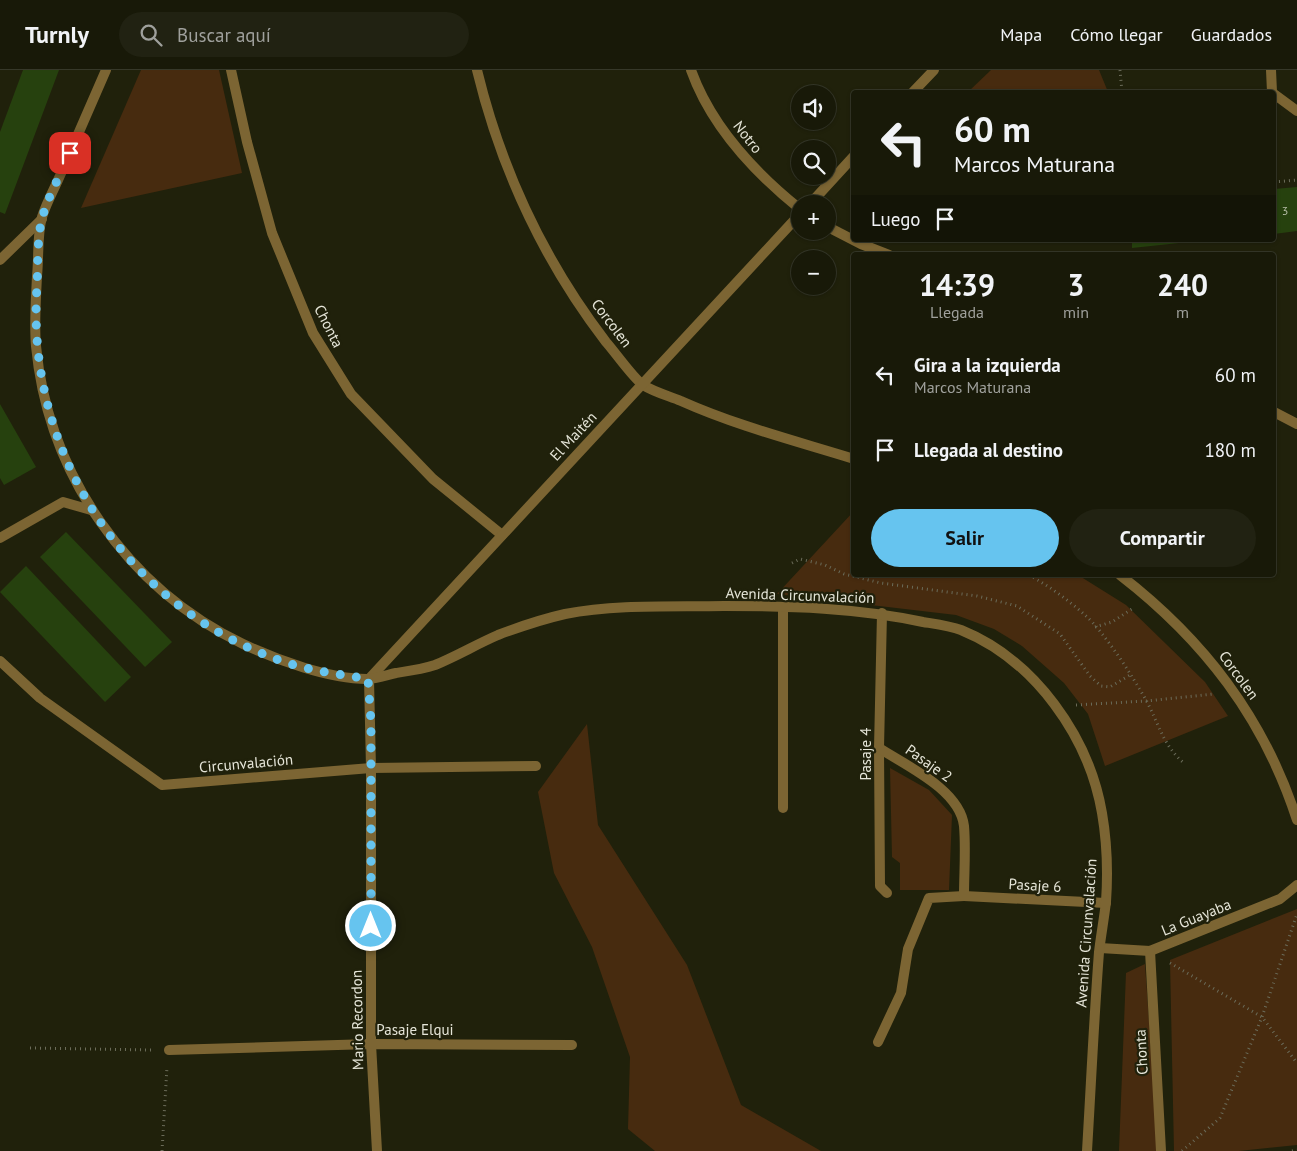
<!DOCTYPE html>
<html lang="es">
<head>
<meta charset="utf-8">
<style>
  body { margin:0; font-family:"PT Sans",sans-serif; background:#212212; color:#f1f3f6; height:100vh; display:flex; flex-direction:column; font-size:19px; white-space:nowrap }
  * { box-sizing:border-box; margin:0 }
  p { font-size:16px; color:#9fa09c }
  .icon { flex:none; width:28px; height:28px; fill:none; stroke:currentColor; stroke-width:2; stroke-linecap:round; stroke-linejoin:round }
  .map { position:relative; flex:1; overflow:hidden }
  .panel { position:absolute; left:851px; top:182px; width:425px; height:325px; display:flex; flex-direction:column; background:#181908; border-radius:5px; box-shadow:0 1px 4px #0004,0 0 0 1px #363829 }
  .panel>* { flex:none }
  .banner { position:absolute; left:851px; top:20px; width:425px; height:152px; border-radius:5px; box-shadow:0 1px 4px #0004,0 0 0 1px #363829; background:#181908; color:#f1f3f6; overflow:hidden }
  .fabs { position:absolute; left:791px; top:15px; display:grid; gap:10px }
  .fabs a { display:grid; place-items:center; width:45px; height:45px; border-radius:50%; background:#181908; box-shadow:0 1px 4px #0004,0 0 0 1px #363829; font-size:25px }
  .pin { position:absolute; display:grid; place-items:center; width:42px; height:42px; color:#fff; margin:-21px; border-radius:10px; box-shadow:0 2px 8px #0006 }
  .me { position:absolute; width:55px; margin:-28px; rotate:0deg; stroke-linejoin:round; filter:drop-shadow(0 0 4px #0008) }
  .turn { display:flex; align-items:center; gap:18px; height:105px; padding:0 20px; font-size:22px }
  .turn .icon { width:65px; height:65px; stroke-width:2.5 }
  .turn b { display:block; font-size:35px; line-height:42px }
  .then { display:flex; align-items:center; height:48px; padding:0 20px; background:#0003; gap:10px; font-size:19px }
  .eta { display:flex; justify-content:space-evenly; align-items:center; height:85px; text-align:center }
  .eta b { font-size:30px; font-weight:700; line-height:35px }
  .action { display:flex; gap:10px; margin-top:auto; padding:10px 20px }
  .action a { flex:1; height:58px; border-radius:30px; background:#66c4ef; color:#111; font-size:20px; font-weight:700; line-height:58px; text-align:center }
  .action a+a { background:#212212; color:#f1f3f6 }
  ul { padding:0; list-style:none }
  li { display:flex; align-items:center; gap:15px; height:75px; padding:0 20px }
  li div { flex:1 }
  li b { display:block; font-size:19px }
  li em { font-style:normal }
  header { display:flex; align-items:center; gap:30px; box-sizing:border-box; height:70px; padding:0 25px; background:#181908; border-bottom:1px solid #363829 }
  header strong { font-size:24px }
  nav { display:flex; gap:28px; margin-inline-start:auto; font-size:18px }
  .search { width:350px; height:45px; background:#212212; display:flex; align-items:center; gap:12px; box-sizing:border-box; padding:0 18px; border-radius:28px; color:#9fa09c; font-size:19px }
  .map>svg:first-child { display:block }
  .green { fill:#472b0f }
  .building { fill:#26410e }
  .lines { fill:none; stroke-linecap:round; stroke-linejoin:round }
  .path { stroke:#6b6c5a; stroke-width:3; stroke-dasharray:1 4; stroke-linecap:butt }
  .service { stroke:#7c6533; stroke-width:10 }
  .minor { stroke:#7c6533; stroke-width:10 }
  .tertiary { stroke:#7c6533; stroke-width:10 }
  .route { stroke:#66c4ef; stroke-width:9; stroke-dasharray:0 16.2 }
  .labels { text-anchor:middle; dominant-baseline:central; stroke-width:4.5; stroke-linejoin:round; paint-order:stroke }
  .number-label { font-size:12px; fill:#b5bca6 }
  .street-label { font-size:15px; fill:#e5e5d8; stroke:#20210b }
</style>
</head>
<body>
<header>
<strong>Turnly</strong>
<div class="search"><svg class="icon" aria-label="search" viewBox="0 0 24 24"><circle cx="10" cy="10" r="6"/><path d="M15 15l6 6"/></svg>Buscar aquí</div>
<nav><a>Mapa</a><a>Cómo llegar</a><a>Guardados</a></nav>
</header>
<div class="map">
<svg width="1297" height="1081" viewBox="0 0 1297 1081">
  <rect width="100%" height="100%" fill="#20210b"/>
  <g class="green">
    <polygon points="141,0 219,0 242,103 81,138"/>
    <polygon points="991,0 1099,0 1108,22 968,22"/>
    <polygon points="854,441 854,505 1078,505 1126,535 1205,612 1228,646 1105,696 1088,644 1064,613 1022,576 994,559 956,545 777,524"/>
    <polygon points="587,654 598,755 687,895 741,1035 821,1081 655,1081 628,1059 630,987 592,877 554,803 538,722"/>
    <polygon points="890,698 929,720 952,745 949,820 900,820 900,793 892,787"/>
    <polygon points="1297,839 1297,1075 1239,1081 1174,1081 1170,890"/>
    <polygon points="1145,894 1158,1081 1119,1081 1126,903"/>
  </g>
  <g class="building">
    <polygon points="23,0 59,0 5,144 0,142 0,62"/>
    <polygon points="1297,117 1297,161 1274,164 1274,119"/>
    <polygon points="1132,170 1198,170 1198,171 1132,178"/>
    <polygon points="0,334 36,397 4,415 0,408"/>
    <polygon points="66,462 172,572 145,597 40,487"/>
    <polygon points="26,496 131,607 105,632 0,522"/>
  </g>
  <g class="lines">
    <g class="path">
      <polyline points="1120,0 1122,22"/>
      <polyline points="1274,112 1297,110"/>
      <polyline points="792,493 800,489 825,495 844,504 881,513 977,526 1017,536 1060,564 1090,606 1101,616 1110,617 1130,605"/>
      <path d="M1029 505C1049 516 1068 530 1085 545 1105 563 1133 607 1146 630 1159 654 1163 676 1185 694"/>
      <polyline points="1095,557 1112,552 1132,539"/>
      <polyline points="1076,635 1146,631 1214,624"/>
      <polyline points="1170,893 1262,947 1297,993"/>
      <polyline points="30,978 152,980"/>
      <polyline points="162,1081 167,997"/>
      <polyline points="1182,1081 1220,1048 1262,947 1297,844"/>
      <polyline points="1292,1081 1297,1080"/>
    </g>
    <g class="service">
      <polyline points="1271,0 1272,22"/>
      <polyline points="1274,24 1297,41"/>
      <polyline points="878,972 901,923 908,879 929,828 964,826"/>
    </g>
    <g class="minor">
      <polyline points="231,0 247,72 272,163 313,263 351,324 433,409 502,465"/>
      <path d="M477 0C501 99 544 191 606 272 615 282 633 308 643 315 654 322 669 326 681 331 737 356 796 371 854 389"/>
      <path d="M691 0C711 56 754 102 800 139"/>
      <polyline points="913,22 934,0"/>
      <polyline points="810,134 854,86"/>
      <polyline points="828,157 861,174 889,185"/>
      <polyline points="0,190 42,149"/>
      <polyline points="1274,342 1297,354"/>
      <polyline points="0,468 63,432 91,440"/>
      <path d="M1120 505C1204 570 1264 648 1297 750"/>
      <polyline points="783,537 783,738"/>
      <polyline points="882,543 879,678 880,816 887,823"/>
      <polyline points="0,591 40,628 162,715 371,698 536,696"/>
      <path d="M879 678C907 696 960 720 964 756 966 779 964 803 964 826L1106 833"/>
      <polyline points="1100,878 1150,881 1280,829 1297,815"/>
      <polyline points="1150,881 1161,1081"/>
      <polyline points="169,980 371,974 572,975"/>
      <polyline points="377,1081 371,974 371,698 369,609 800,144"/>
    </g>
    <path class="tertiary" d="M106 0C91 34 77 67 62 101 56 116 47 131 42 147 37 165 39 187 37 206 36 229 34 253 36 276 48 404 127 518 243 574 277 590 329 609 367 609 376 609 387 605 396 603 409 601 423 599 435 595 457 586 477 574 498 565 519 557 543 549 565 544 617 534 672 537 724 536 791 536 857 538 923 552 935 554 950 556 961 560 1035 590 1089 667 1102 743 1107 772 1108 803 1106 832 1104 849 1101 865 1099 882 1094 948 1091 1015 1087 1081"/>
  </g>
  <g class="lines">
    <path class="route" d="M70 83C62 102 47 128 42 149 37 167 38 197 37 216 25 386 130 545 294 595 319 602 344 605 368 609L371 652V856"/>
  </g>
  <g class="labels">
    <g class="number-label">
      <text x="1285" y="140">3</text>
    </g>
    <g class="street-label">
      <text transform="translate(748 67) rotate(52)">Notro</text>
      <text transform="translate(612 253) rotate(53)">Corcolen</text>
      <text transform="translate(329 256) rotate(63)">Chonta</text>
      <text transform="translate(573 366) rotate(-47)">El Maitén</text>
      <text transform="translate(800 525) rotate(2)">Avenida Circunvalación</text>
      <text transform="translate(1239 605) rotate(54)">Corcolen</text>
      <text transform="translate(865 684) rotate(-90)">Pasaje 4</text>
      <text transform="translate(246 693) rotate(-5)">Circunvalación</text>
      <text transform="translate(929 693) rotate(35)">Pasaje 2</text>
      <text transform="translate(1035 815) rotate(3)">Pasaje 6</text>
      <text transform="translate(1196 847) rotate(-22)">La Guayaba</text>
      <text transform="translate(1086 863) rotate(-86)">Avenida Circunvalación</text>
      <text transform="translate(357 950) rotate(-91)">Mario Recordon</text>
      <text x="415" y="959">Pasaje Elqui</text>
      <text transform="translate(1141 982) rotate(-93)">Chonta</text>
    </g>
  </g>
</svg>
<div class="fabs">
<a><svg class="icon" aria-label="sound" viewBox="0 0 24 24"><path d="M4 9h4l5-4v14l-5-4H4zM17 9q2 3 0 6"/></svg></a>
<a><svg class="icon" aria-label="search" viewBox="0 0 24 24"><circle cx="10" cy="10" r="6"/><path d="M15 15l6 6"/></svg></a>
<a>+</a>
<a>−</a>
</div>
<div class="pin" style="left:70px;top:83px;background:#d93025"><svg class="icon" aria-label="arrive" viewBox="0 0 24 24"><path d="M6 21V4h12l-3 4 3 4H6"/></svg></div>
<svg class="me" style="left:371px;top:856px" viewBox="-20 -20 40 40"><circle r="17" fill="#66c4ef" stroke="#fff" stroke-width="3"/><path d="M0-11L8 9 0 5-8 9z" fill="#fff"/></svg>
<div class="banner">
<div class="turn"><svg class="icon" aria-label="left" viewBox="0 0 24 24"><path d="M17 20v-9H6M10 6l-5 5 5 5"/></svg><div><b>60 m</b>Marcos Maturana</div></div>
<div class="then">Luego<svg class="icon" aria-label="arrive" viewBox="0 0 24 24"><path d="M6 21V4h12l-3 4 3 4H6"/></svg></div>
</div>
<section class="panel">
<div class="eta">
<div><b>14:39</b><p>Llegada</p></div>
<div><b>3</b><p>min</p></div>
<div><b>240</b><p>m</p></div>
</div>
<ul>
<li><svg class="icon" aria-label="left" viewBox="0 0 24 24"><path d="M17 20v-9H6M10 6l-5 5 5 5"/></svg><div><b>Gira a la izquierda</b><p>Marcos Maturana</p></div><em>60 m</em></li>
<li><svg class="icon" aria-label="arrive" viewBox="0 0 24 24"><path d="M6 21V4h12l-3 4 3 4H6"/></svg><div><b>Llegada al destino</b></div><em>180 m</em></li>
</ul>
<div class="action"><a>Salir</a><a>Compartir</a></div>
</section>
</div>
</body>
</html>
